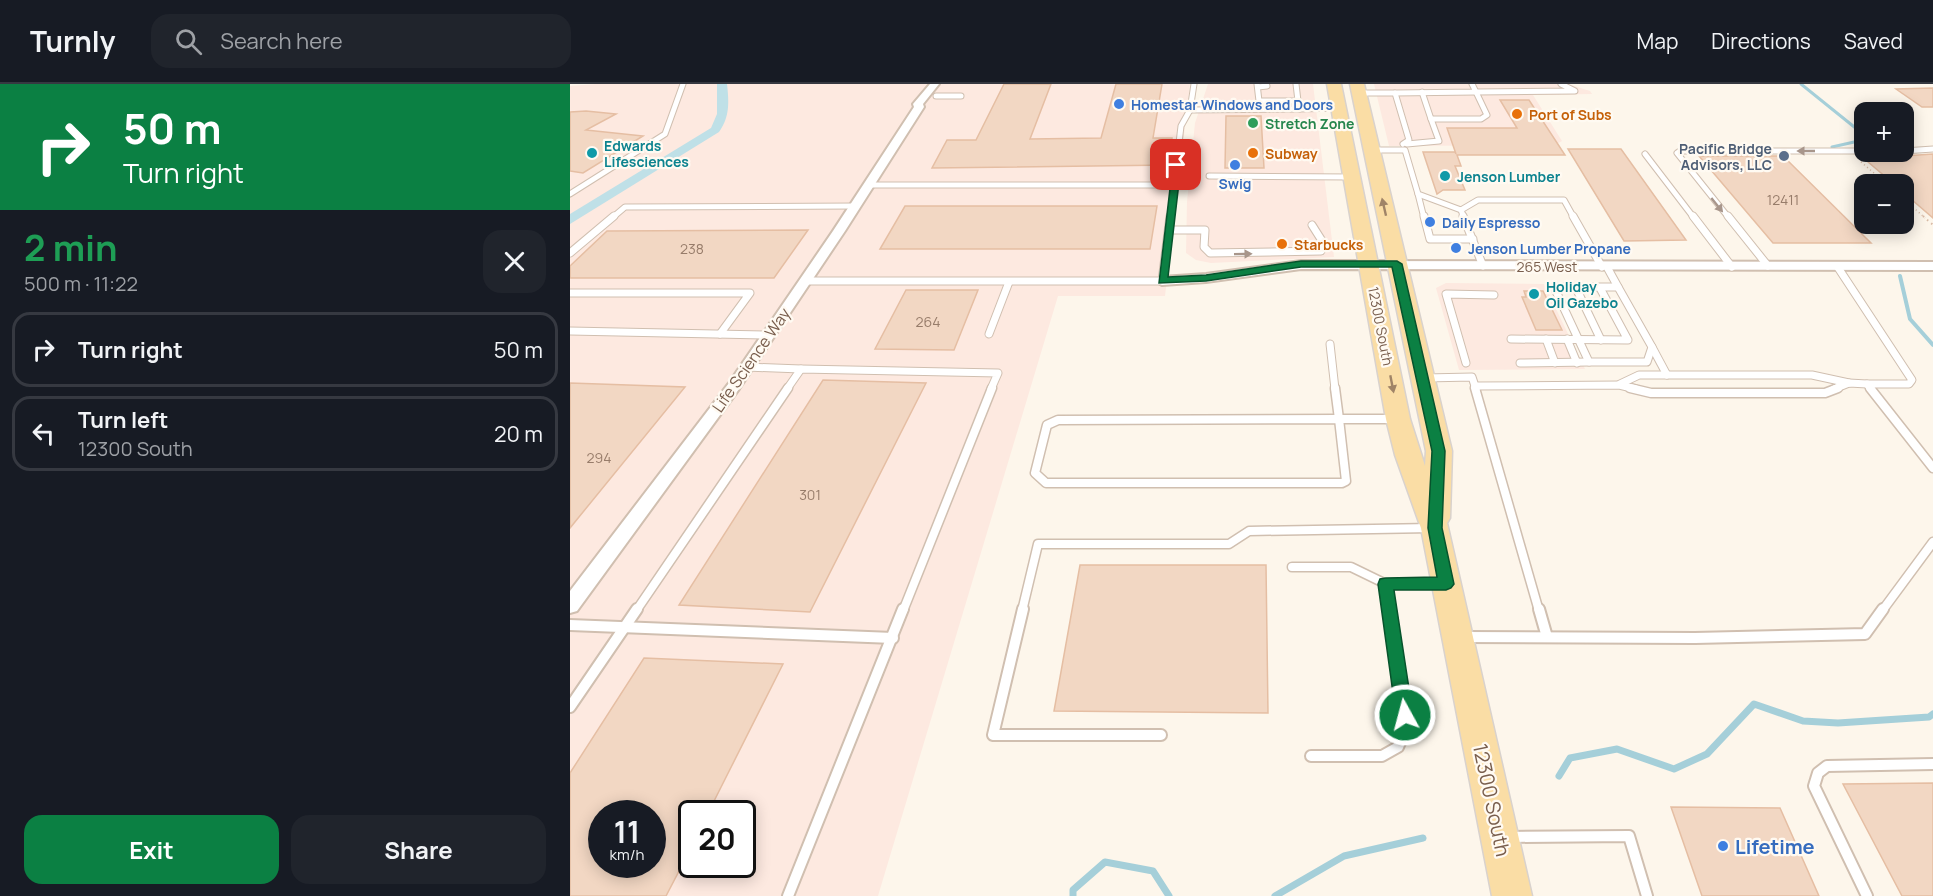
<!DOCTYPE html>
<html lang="en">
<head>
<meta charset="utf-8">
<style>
  body { margin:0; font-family:Manrope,sans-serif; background:#20242c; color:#f1f3f6; height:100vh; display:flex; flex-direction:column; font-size:22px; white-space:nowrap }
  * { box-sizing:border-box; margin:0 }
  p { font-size:20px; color:#9ea1a6 }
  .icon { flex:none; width:33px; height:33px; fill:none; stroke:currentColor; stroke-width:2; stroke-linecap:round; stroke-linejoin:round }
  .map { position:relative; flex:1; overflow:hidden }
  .panel { display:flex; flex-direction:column; background:#171b24; width:570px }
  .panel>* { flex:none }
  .hud { background:#0b8043; color:#fff; overflow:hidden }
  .fabs { position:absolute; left:1284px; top:18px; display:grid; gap:12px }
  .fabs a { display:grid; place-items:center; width:60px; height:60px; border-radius:12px; background:#171b24; box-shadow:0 3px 15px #0003; font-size:30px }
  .speed { position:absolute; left:18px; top:716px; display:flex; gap:12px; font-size:30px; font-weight:700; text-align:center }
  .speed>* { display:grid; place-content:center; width:78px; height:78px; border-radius:50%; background:#171b24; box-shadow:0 3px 15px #0003; line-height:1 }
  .speed small { font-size:15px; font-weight:400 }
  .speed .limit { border:3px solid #111; border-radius:9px; background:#fff; color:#111 }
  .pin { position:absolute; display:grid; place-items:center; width:51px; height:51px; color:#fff; margin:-26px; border-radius:12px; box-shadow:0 3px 9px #0006 }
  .me { position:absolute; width:66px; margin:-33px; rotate:353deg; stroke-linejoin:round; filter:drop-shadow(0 0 4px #0008) }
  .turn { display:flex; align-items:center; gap:21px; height:126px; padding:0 24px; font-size:27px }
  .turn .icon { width:78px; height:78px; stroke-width:2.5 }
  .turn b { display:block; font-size:42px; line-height:51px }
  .round { display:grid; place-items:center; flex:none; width:63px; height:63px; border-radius:18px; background:#20242c }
  .summary { display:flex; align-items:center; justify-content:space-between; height:102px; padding:0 24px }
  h1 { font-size:36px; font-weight:700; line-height:45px; color:#1e9e55 }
  .primary-button { display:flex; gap:12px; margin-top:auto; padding:12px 24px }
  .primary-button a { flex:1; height:69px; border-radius:18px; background:#0b8043; color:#fff; font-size:24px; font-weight:700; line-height:69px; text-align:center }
  .primary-button a+a { background:#20242c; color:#f1f3f6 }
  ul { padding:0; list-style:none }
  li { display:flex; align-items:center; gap:18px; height:75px; margin:0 12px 9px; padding:0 12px; border:3px solid #363941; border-radius:18px }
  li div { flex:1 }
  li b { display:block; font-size:22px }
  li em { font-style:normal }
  header { display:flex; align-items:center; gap:36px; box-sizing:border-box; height:84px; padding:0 30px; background:#171b24; border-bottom:2px solid #363941 }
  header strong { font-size:28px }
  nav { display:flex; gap:33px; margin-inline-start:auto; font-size:21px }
  .search { width:420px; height:54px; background:#20242c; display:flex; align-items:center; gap:15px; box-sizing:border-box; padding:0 21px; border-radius:18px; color:#9ea1a6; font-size:22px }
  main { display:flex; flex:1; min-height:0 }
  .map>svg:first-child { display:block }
  .commercial { fill:#fde9e0; fill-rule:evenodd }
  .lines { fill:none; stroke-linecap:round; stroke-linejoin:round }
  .stream-far2 { stroke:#a5cfd9; stroke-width:3 }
  .stream-far1 { stroke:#a5cfd9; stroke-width:4 }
  .stream { stroke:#a5cfd9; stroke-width:7 }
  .canal { fill:#bfe0e7; fill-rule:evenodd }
  .building { fill:#f2d7c3; stroke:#e5bea3; stroke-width:1.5; fill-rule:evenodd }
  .service-far3-casing { stroke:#d0bfb0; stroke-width:7 }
  .service-far2-casing { stroke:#d0bfb0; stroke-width:9 }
  .service-far1-casing { stroke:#d0bfb0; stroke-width:11 }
  .service-casing { stroke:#d0bfb0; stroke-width:14 }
  .minor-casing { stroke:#d0bfb0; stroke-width:4 }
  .primary-casing { stroke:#d9d2cd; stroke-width:3 }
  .path-far1 { stroke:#d8baa5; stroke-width:1.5; stroke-dasharray:1 3; stroke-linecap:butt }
  .path { stroke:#d8baa5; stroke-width:2; stroke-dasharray:1.5 4; stroke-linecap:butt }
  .service-far3 { stroke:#fff; stroke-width:5 }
  .service-far2 { stroke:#fff; stroke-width:7 }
  .service-far1 { stroke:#fff; stroke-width:8 }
  .service { stroke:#fff; stroke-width:10 }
  .minor { fill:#fff; fill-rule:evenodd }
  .primary { fill:#fadda5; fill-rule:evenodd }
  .oneway { fill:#a8968b }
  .oneway2 { fill:#a08467 }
  .route { fill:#0b8043; stroke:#07532c; stroke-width:1.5 }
  .shop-dot { fill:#3f7fe0; stroke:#fffaf2; stroke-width:2 }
  .food-dot { fill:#e8710a; stroke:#fffaf2; stroke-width:2 }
  .leisure-dot { fill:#2e9e5b; stroke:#fffaf2; stroke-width:2 }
  .culture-dot { fill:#0f9aa8; stroke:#fffaf2; stroke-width:2 }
  .service-dot { fill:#5c6f8a; stroke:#fffaf2; stroke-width:2 }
  .labels { text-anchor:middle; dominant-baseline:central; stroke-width:4.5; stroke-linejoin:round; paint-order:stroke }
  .far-shop-label { font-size:14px; font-weight:bold; fill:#366cbe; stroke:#fffaf2; text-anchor:start }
  .far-food-label { font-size:14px; font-weight:bold; fill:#c56008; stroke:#fffaf2; text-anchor:start }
  .far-leisure-label { font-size:14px; font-weight:bold; fill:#27864d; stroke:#fffaf2; text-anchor:start }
  .far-culture-label { font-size:14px; font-weight:bold; fill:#0d838f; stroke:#fffaf2; text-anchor:start }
  .far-service-label { font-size:14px; font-weight:bold; fill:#4e5e75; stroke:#fffaf2; text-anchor:end }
  .number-label { font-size:14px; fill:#977c6a }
  .far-street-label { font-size:14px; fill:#795e4d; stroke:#fffaf2 }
  .street-label { font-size:16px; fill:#795e4d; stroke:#fffaf2 }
  .near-street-label { font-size:20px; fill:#795e4d; stroke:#fffaf2 }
  .near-shop-label { font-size:20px; font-weight:bold; fill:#366cbe; stroke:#fffaf2; text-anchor:start }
</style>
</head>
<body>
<header>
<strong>Turnly</strong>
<div class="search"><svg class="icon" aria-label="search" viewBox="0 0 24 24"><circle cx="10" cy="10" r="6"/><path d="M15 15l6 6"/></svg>Search here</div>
<nav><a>Map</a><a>Directions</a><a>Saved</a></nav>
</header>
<main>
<section class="panel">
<div class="hud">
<div class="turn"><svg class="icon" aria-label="right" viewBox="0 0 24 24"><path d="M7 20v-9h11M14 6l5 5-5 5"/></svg><div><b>50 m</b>Turn right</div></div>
</div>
<div class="summary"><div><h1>2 min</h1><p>500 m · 11:22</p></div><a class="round"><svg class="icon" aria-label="close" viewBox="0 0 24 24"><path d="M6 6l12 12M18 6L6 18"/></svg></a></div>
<ul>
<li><svg class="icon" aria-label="right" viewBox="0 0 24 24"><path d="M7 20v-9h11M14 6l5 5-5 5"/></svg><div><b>Turn right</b></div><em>50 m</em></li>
<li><svg class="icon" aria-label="left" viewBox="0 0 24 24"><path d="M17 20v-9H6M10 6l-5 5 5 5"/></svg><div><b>Turn left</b><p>12300 South</p></div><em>20 m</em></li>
</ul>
<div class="primary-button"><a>Exit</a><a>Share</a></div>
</section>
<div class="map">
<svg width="1363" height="812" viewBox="0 0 1363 812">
  <rect width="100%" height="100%" fill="#fdf6eb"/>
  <g class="commercial">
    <path d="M26 0H620L595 212H488L308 812H0V2ZM32 729H82V780H32ZM122 729H172V780H122Z"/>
    <polygon points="638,0 743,0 764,173 641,179 626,176 616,169 617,118 625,39"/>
    <polygon points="804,0 998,0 1020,7 1022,10 963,11 992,57 985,61 819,62"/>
    <polygon points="876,199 974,200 1015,285 889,286 866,204"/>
  </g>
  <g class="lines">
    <polyline class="stream-far2" points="1231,0 1288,46 1293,56 1262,63"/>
    <polyline class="stream-far1" points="1330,192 1340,235 1363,261"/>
    <g class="stream">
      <polyline points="989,692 1000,674 1047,665 1104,685 1137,670 1184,620 1233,637 1268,639 1359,633 1363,630"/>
      <polyline points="503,812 503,806 535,778 583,787 599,812"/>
      <polyline points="705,812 774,772 853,754"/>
    </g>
    <path class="canal" d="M147 0H157C159 18 160 33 149 48L0 140V130L141 44 147 30Z"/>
  </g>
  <g class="building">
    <polygon points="434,0 481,0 460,55 531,54 546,0 592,0 583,54 602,54 600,81 362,84 377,56 406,56"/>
    <polygon points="1363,4 1363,23 1352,23 1326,5"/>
    <polygon points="930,16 959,16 995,71 887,71 891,82 885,82 895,106 873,106 867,110 853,68 885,68 886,70 877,44 947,44"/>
    <polygon points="16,27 46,30 16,46 73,52 13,89 0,87 0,28"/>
    <polygon points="656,32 691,32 694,84 655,84"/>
    <polygon points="998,65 1051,65 1116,156 1054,157"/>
    <polygon points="1298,69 1330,69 1334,72 1363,70 1363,134 1334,109 1334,100 1324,100 1291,72"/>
    <polygon points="1129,72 1213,72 1301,159 1203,159"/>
    <polygon points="335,122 587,122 580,165 310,165"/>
    <polygon points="238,146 204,194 0,194 0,182 37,147"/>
    <polygon points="336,206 408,206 384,266 305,265"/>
    <polygon points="954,207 973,207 992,246 966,246 952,213 956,213"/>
    <polygon points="253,296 356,299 240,528 109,521"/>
    <polygon points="0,299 115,303 0,444"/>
    <polygon points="510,481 696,481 698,629 484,627"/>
    <path d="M74 574 213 580 138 729H122V762L96 812H0V689ZM32 729H82V780H32Z"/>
    <polygon points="1363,699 1363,812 1332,812 1273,700"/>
    <polygon points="1101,723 1210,724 1249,812 1132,812"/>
  </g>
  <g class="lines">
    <g class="service-far3-casing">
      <g id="service-far3">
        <polyline points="687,0 689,17 728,17 729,25 769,24"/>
        <polyline points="726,0 728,17"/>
        <polyline points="688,3 697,2"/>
        <polyline points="852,8 861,35"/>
        <polyline points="789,9 825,9 839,56 833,60"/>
        <polyline points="825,9 906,8 902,0"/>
        <polyline points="366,12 391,12"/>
        <polyline points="620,26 729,25"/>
        <polyline points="837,60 869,57 861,35 911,35 917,31 906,8 1005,7 991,0"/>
        <polyline points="801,66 835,66 848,110 891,126 908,116 994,116 1004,134"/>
        <polyline points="1334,67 1363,65"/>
        <polyline points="1075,70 1124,134"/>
        <polyline points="639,92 782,93"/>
        <polyline points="299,101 604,101 600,134"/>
        <polyline points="604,101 611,42 620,26 624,0"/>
        <polyline points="0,110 95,50 113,0"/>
        <polyline points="848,110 854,134"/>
        <polyline points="891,126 894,134"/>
        <polyline points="42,134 55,123 285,122"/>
        <polyline points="1159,134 1107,69 1110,67 1294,67"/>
      </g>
    </g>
    <g class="service-far2-casing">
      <g id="service-far2">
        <polyline points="854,132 860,155 903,155"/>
        <polyline points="893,132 913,182"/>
        <polyline points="1003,132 1032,183"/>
        <polyline points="1123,132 1162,183"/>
        <polyline points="1158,132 1198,182"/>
        <polyline points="599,146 635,146 634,163 640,169 751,167 754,160 742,141"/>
        <polyline points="0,169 44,132"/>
        <polyline points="1267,182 1342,296 1339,300 1297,300 1301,305"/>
        <polyline points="1037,183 1048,203"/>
        <polyline points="236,197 592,197 600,132"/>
        <polygon points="984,203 1048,203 1082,263 1077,278 1019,278"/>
        <polyline points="1006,204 1031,256"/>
        <polyline points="0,209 180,209 150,250"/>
        <polyline points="0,247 199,251"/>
        <polyline points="419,250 439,198"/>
        <polyline points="941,255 1058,256 1030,204"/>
        <polyline points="976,255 985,279"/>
        <polyline points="997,255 1007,279"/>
        <polyline points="760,260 765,305"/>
        <polyline points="1082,263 1097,291"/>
        <polyline points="896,279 876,210 924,211"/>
        <polyline points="950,279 1019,278"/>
        <polyline points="177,283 231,285"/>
        <polyline points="855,294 902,293 905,302"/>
        <polyline points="1050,300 1069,291 1242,291 1279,299"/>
        <polyline points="217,305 231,285 428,289 421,305"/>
        <polyline points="906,305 905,302 1049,301 1066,305"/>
        <polyline points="1264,305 1279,299 1297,300"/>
      </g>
    </g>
    <g class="service-far1-casing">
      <g id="service-far1">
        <polyline points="765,304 769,335"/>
        <polyline points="905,304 969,527"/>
        <polyline points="1060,304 1081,309 1255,309 1268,304"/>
        <polyline points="1300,304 1363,384"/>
        <polyline points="769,335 825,335"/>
        <polygon points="769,335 776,397 772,399 476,399 465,389 477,341 488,336"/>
        <polyline points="722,483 781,483 816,500"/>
        <polyline points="66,527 218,304"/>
        <polyline points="333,527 422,304"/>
        <polyline points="452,527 468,460 659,460 679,447 862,444"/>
        <polyline points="820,527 816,500 873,499"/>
        <polyline points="1312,527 1363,458"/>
      </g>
    </g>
    <g class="service-casing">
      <g id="service">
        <polyline points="453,525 423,651 591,651"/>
        <polyline points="969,525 977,553"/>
        <polyline points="0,541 323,554"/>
        <polyline points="894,553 1125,554 1295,550 1313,525"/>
        <polyline points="0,623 67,525"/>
        <polyline points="741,672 812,672 828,663 836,644 820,525"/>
        <polyline points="939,753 1059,752 1077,812"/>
        <polyline points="218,812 333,525"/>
        <polyline points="1297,812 1244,702 1248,689 1257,682 1363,680"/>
      </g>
    </g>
    <g class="minor-casing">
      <g id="minor">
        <polygon points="360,0 369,0 353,20 354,23 275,147 169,305 7,527 0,529 0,507 159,299 263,147 344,23 343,20"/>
        <polygon points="731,177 1363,178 1363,186 731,185 636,198 592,201 586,197 592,193 636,190"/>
      </g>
    </g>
    <g class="primary-casing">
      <polygon id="primary" points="757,0 771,0 840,335 855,382 856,367 780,0 794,0 882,367 880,434 877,439 962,812 922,812 851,444 825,371 816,335"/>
    </g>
    <g class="path-far1">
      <polyline points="1291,78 1317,100"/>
      <polyline points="1334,115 1355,134"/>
    </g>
    <polyline class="path" points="1353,132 1363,141"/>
    <use href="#service-far3" class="service-far3"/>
    <use href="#service-far2" class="service-far2"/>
    <use href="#service-far1" class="service-far1"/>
    <use href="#service" class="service"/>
    <use href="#minor" class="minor"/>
    <use href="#primary" class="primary"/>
  </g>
  <defs><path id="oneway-solid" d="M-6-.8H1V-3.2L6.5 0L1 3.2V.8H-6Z" transform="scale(1.5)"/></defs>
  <g class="oneway">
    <use href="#oneway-solid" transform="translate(1236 67) rotate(-180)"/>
    <use href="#oneway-solid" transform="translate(1147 121) rotate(51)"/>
    <use href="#oneway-solid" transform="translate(673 170) rotate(-1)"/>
  </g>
  <g class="oneway2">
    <use href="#oneway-solid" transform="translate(814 123) rotate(-103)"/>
    <use href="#oneway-solid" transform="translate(822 300) rotate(79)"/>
  </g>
  <polygon class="route" points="603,79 611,81 598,193 636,191 731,177 827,177 832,180 875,367 872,444 884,500 881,504 876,506 824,506 843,631 841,637 835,639 829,637 826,631 808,500 810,495 816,494 867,493 858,444 862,367 822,183 731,183 636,197 589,199"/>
  <g class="shop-dot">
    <circle cx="549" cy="20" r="6"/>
    <circle cx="665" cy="81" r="6"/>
    <circle cx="860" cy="138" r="6"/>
    <circle cx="886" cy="164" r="6"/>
    <circle cx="1153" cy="762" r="6"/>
  </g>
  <g class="food-dot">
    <circle cx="947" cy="30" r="6"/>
    <circle cx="683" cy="69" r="6"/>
    <circle cx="712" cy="160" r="6"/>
  </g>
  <circle class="leisure-dot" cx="683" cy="39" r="6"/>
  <g class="culture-dot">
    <circle cx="22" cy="69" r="6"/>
    <circle cx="875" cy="92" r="6"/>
    <circle cx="964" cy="210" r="6"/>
  </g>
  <circle class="service-dot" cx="1214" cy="72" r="6"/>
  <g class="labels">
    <g class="far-shop-label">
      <text x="561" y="20">Homestar Windows and Doors</text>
      <text x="665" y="99" text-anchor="middle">Swig</text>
      <text x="872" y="138">Daily Espresso</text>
      <text x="898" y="164">Jenson Lumber Propane</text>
    </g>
    <g class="far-food-label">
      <text x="959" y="30">Port of Subs</text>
      <text x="695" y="69">Subway</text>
      <text x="724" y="160">Starbucks</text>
    </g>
    <g class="far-leisure-label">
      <text x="695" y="39">Stretch Zone</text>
    </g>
    <g class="far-culture-label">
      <text x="34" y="61">Edwards<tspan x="34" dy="16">Lifesciences</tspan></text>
      <text x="887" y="92">Jenson Lumber</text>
      <text x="976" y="202">Holiday<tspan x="976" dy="16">Oil Gazebo</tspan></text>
    </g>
    <g class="far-service-label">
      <text x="1202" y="64">Pacific Bridge<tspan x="1202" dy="16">Advisors, LLC</tspan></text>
    </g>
    <g class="number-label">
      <text x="1213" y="115">12411</text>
      <text x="122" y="164">238</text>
      <text x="358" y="237">264</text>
      <text x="29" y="373">294</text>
      <text x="240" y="410">301</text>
    </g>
    <g class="far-street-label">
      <text x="977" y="182">265 West</text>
      <text transform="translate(811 242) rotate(79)">12300 South</text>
    </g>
    <g class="street-label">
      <text transform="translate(181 276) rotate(-55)">Life Science Way</text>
    </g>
    <g class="near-street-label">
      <text transform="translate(922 716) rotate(78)">12300 South</text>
    </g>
    <g class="near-shop-label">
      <text x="1165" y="762">Lifetime</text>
    </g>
  </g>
</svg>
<div class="fabs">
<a>+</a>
<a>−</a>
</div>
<div class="speed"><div>11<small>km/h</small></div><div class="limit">20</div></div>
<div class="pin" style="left:606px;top:81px;background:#d93025"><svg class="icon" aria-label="arrive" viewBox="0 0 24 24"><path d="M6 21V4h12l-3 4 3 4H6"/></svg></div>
<svg class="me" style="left:835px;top:631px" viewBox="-20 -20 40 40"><circle r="17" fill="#0b8043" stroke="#fff" stroke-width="3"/><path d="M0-11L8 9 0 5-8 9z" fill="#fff"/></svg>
</div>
</main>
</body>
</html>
